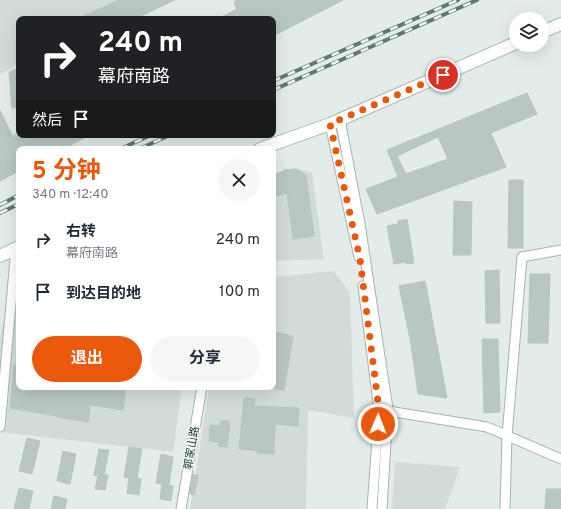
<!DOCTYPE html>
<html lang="zh">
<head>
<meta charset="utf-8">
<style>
  body { margin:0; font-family:Overpass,"Noto Sans SC",sans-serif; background:#f6f6f7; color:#1f2937; height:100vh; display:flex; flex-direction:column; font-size:15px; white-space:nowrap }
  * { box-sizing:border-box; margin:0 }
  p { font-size:13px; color:#747a83 }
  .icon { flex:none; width:22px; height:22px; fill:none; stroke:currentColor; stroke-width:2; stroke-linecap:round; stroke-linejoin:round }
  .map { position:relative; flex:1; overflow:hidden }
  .sheet { position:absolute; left:16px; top:146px; width:260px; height:244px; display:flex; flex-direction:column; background:#fff; border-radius:8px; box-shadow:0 4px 16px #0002 }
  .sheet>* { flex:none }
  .hud { position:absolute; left:16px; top:16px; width:260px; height:122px; border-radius:8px; box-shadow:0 4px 16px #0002; background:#202124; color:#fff; overflow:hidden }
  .buttons { position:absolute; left:509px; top:12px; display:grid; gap:8px }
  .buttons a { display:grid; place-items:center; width:40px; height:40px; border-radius:50%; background:#fff; box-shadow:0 4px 16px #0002; font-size:20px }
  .pin { position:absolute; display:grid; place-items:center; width:34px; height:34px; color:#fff; margin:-17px; border:2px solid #fff; border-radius:50%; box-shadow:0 1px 4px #0007 }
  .me { position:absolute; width:44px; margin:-22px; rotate:1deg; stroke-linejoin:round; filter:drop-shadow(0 0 3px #0008) }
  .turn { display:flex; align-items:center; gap:14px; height:84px; padding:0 16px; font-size:18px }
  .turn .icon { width:52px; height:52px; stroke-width:2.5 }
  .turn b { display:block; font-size:28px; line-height:34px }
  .then { display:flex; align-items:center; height:38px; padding:0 16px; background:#0003; gap:8px; font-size:15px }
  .round { display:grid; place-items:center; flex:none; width:42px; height:42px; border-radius:21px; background:#f6f6f7 }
  .overview { display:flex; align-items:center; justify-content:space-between; height:68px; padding:0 16px }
  h1 { font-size:24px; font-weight:700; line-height:30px; color:#ea580c }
  .button { display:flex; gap:8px; margin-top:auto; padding:8px 16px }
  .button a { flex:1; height:46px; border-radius:24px; background:#ea580c; color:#fff; font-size:16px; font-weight:700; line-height:46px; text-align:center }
  .button a+a { background:#f6f6f7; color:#1f2937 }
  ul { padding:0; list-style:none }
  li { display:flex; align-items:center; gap:12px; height:52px; padding:0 16px }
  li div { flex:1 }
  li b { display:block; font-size:15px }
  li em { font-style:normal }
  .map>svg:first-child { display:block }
  .built { fill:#d1dcd8 }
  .building { fill:#b8c7c2; stroke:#b5c6c0; fill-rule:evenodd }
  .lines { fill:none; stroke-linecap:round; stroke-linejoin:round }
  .street-casing { stroke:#a6b4b0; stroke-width:11 }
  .secondary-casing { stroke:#a2b7b1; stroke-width:14 }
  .street { stroke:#fff; stroke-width:9 }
  .secondary { stroke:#fff; stroke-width:12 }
  .rail-casing { stroke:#5e7873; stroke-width:4 }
  .rail { stroke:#f3f9f6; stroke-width:2.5; stroke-dasharray:8; stroke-linecap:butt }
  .route { stroke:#ea580c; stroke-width:7; stroke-dasharray:0 12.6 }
  .labels { text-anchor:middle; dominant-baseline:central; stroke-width:3; stroke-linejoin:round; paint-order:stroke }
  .street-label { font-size:11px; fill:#233d38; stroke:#f3f9f6 }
</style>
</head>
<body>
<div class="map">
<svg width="561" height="509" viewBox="0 0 561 509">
  <rect width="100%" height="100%" fill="#e3ece9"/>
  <g class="built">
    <polygon points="0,0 122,0 91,19 19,19 19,63 0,75"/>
    <polygon points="295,168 312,173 324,259 273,261 273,174"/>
    <polygon points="334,271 350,293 354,418 308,410 306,509 190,509 209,387 273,387 273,277"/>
    <polygon points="19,298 19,387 182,387 173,452 0,432 0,341 2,324"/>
    <polygon points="395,462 460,467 445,509 392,509"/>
  </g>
  <g class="building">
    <polygon points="119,0 175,0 134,19 77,19"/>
    <polygon points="237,0 343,0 273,36 273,19 218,19 237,9 234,2"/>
    <polygon points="19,68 19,108 12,108 9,72"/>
    <path d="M527 93 537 114 491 133 506 167 377 214 366 189 398 177 387 150ZM438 137 448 159 406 174 397 156Z"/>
    <polygon points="0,110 15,141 14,135 90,135 63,149 19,149 19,171 0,181"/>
    <polygon points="296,169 306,175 314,236 293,239 287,193 273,197 273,175 284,171 283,170"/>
    <polygon points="509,180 523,180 523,248 508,248"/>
    <polygon points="454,201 472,202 471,255 453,255"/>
    <polygon points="407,219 414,263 406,264 406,262 394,264 387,226 398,224 398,221"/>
    <polygon points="499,270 500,323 486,323 485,271"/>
    <polygon points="530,274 550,274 548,343 528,343"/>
    <polygon points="425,281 426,286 447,398 418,394 411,344 399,286"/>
    <polygon points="273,332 293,336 284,390 273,388"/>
    <polygon points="482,339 498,339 500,412 484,413"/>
    <polygon points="14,365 19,365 19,387 126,387 123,410 90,405 88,422 57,417 57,416 10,408"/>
    <polygon points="244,398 255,399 254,406 299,408 298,426 275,424 274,454 258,453 258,451 239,449"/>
    <polygon points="221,421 230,421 227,447 218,446 219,442 209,441 210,425 220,426"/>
    <polygon points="27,438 40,441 32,474 19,471"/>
    <polygon points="129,447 142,449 137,478 141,479 139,495 127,493 129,478 124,477"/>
    <polygon points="99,449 109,450 104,475 108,475 105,490 95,489 98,476 94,475"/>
    <polygon points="63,451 76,454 70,484 57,481"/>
    <polygon points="161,454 173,457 169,485 173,486 171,501 160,499 162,484 156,483"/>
    <polygon points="193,474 198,476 194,495 190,494"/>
    <polygon points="19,488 33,491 29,509 14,509"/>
    <polygon points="546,489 561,489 561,509 545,509"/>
    <polygon points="54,496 67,499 65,509 51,509"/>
  </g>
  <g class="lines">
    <g class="street-casing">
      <g id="street">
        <polyline points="340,119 360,224 388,409 382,509"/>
        <polyline points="330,124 359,257"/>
        <polyline points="363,286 379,410 372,509"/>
        <polyline points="382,410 487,427 561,459"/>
        <polyline points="0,427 16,248"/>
        <polyline points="181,509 202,387"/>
        <polyline points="505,509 507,436 522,257 561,250"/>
      </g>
    </g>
    <g class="secondary-casing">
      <g id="secondary">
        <polyline points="542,32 561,24"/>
        <polyline points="260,149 330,124 516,43"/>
        <polyline points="0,256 19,247"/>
      </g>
    </g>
    <use href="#street" class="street"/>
    <use href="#secondary" class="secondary"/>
    <g class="rail-casing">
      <g id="rail">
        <polyline points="273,81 458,0"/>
        <polyline points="273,90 477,0"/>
        <polyline points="120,149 151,135"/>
        <polyline points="139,149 170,135"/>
        <polyline points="0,205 19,195"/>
        <polyline points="0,213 19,204"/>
      </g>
    </g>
    <use href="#rail" class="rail"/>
  </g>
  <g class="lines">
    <polyline class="route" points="378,424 379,410 360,259 330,124 443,75"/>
  </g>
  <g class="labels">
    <g class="street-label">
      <text transform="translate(192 448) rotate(-80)">郭家山路</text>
    </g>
  </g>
</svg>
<div class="buttons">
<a><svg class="icon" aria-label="layers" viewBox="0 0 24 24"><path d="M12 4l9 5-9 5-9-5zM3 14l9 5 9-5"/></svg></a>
</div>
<div class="pin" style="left:443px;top:75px;background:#d93025"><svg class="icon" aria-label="arrive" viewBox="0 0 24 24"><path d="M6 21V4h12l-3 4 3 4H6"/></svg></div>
<svg class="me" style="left:378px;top:424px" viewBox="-20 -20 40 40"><circle r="17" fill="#ea580c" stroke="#fff" stroke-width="3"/><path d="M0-11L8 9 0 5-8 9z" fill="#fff"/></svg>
<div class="hud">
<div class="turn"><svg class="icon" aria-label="right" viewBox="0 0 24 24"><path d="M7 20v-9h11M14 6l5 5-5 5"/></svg><div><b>240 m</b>幕府南路</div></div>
<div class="then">然后<svg class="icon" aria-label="arrive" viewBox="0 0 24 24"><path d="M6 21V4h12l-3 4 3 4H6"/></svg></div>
</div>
<section class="sheet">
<div class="overview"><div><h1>5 分钟</h1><p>340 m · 12:40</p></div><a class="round"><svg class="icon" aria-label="close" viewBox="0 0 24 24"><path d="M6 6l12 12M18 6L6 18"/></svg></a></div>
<ul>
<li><svg class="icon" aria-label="right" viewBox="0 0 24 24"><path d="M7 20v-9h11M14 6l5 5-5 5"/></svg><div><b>右转</b><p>幕府南路</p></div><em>240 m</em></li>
<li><svg class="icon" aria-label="arrive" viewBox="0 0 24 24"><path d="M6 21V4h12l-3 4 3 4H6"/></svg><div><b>到达目的地</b></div><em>100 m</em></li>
</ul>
<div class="button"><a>退出</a><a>分享</a></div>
</section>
</div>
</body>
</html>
